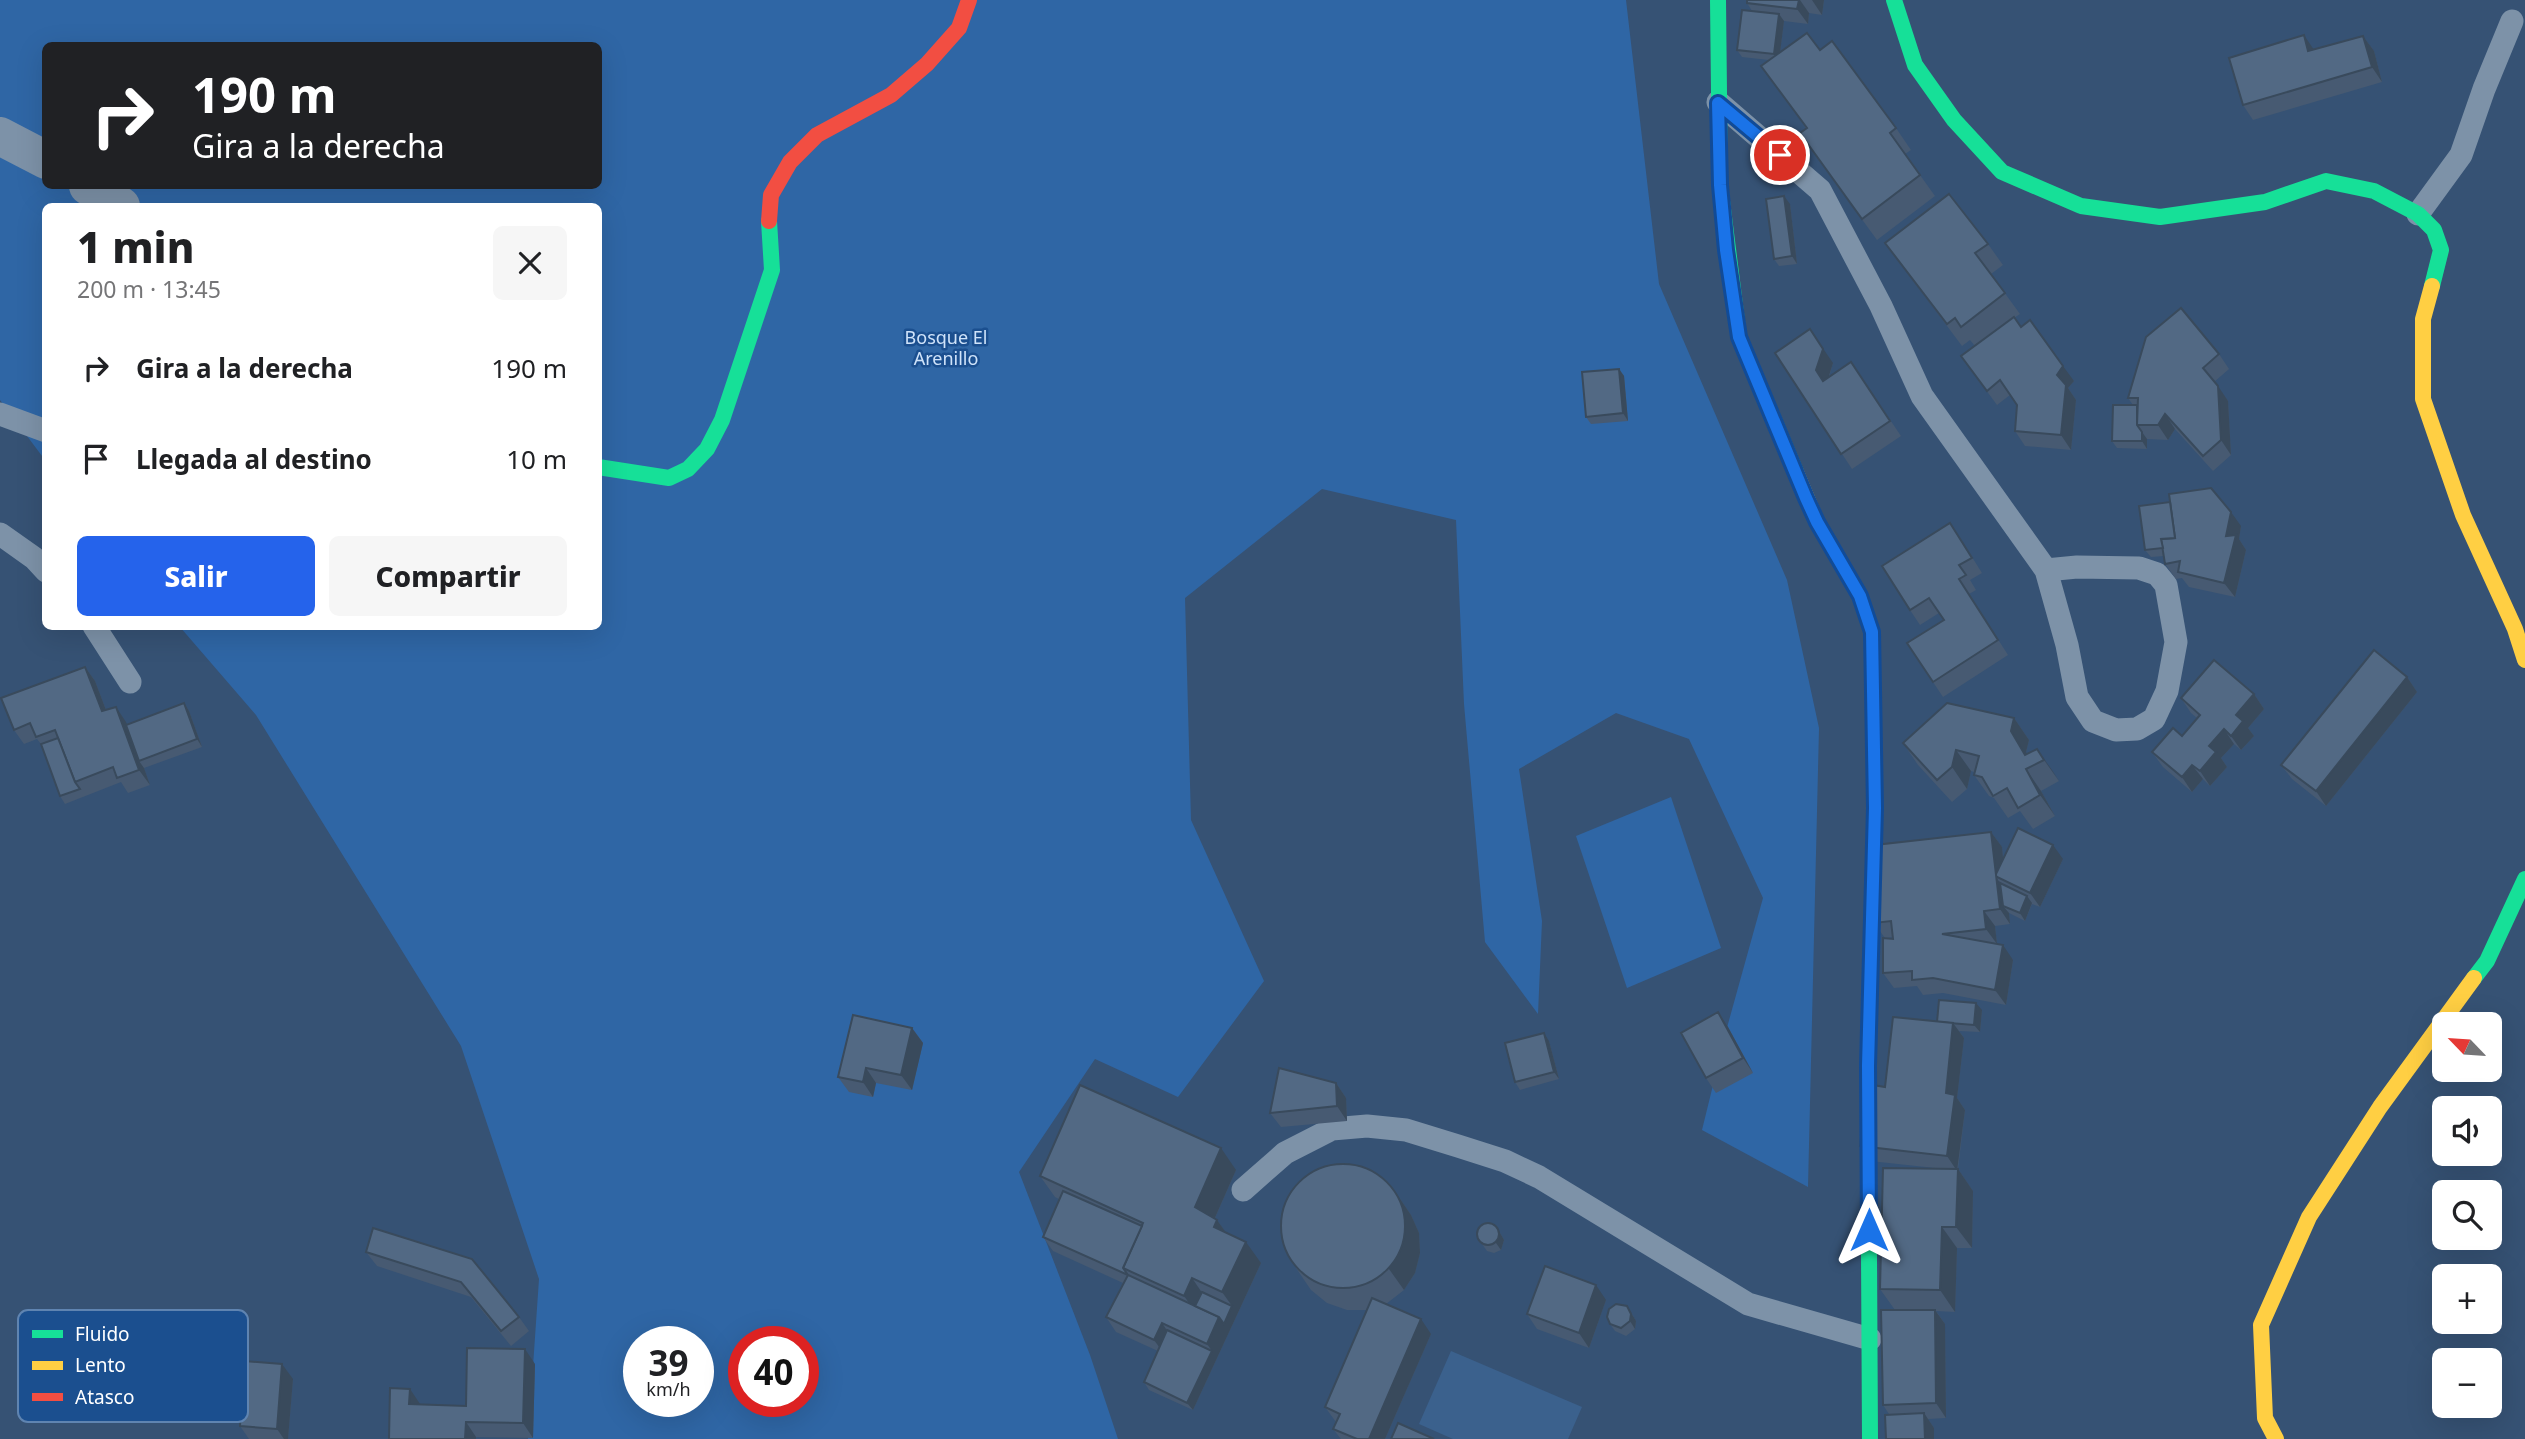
<!DOCTYPE html>
<html lang="es">
<head>
<meta charset="utf-8">
<style>
  body { margin:0; font-family:"Noto Sans",sans-serif; background:#f6f6f6; color:#202124; height:100vh; display:flex; flex-direction:column; font-size:26px; white-space:nowrap }
  * { box-sizing:border-box; margin:0 }
  p { font-size:23px; color:#757577 }
  .icon { flex:none; width:38px; height:38px; fill:none; stroke:currentColor; stroke-width:2; stroke-linecap:round; stroke-linejoin:round }
  .map { position:relative; flex:1; overflow:hidden }
  .panel { position:absolute; left:42px; top:203px; width:560px; height:427px; display:flex; flex-direction:column; background:#fff; border-radius:10px; box-shadow:0 7px 28px #0002 }
  .panel>* { flex:none }
  .banner { position:absolute; left:42px; top:42px; width:560px; height:147px; border-radius:10px; box-shadow:0 7px 28px #0002; background:#202124; color:#fff; overflow:hidden }
  .needle { width:46px; rotate:295deg }
  .tools { position:absolute; left:2432px; top:1012px; display:grid; gap:14px }
  .tools a { display:grid; place-items:center; width:70px; height:70px; border-radius:10px; background:#fff; box-shadow:0 7px 28px #0002; font-size:35px }
  .speed { position:absolute; left:623px; top:1326px; display:flex; gap:14px; font-size:35px; font-weight:700; text-align:center }
  .speed>* { display:grid; place-content:center; width:91px; height:91px; border-radius:50%; background:#fff; box-shadow:0 7px 28px #0002; line-height:1 }
  .speed small { font-size:18px; font-weight:400 }
  .speed .limit { border:10px solid #d22; background:#fff; color:#111 }
  .pin { position:absolute; display:grid; place-items:center; width:60px; height:60px; color:#fff; margin:-30px; border:4px solid #fff; border-radius:50%; box-shadow:0 2px 7px #0007 }
  .me { position:absolute; width:77px; margin:-38px; rotate:0deg; stroke-linejoin:round; filter:drop-shadow(0 0 5px #0008) }
  .turn { display:flex; align-items:center; gap:24px; height:147px; padding:0 35px; font-size:32px }
  .turn .icon { width:91px; height:91px; stroke-width:2.5 }
  .turn b { display:block; font-size:49px; line-height:60px }
  .round { display:grid; place-items:center; flex:none; width:74px; height:74px; border-radius:10px; background:#f6f6f6 }
  .head { display:flex; align-items:center; justify-content:space-between; height:119px; padding:0 35px }
  h1 { font-size:42px; font-weight:800; line-height:52px }
  .button { display:flex; gap:14px; margin-top:auto; padding:14px 35px }
  .button a { flex:1; height:80px; border-radius:10px; background:#2563eb; color:#fff; font-size:28px; font-weight:800; line-height:80px; text-align:center }
  .button a+a { background:#f6f6f6; color:#202124 }
  ul { padding:0; list-style:none }
  li { display:flex; align-items:center; gap:21px; height:91px; padding:0 35px }
  li div { flex:1 }
  li b { display:block; font-size:26px }
  li em { font-style:normal }
  .map>svg:first-child { display:block }
  .green { fill:#2f66a5; fill-rule:evenodd }
  .water { fill:#3b618d }
  .lines { fill:none; stroke-linecap:round; stroke-linejoin:round }
  .lane { stroke:#7d92a8; stroke-width:23 }
  .street { stroke:#7d92a8; stroke-width:38 }
  .fast { stroke:#16e098; stroke-width:16 }
  .slow { stroke:#ffcf43; stroke-width:16 }
  .jam { stroke:#f24e42; stroke-width:16 }
  .wall { fill:#475a72 }
  .shaded-wall { fill:#394a5c }
  .building { fill:#526984; stroke:#394a5c; stroke-width:2 }
  .route-casing { stroke:#114b97; stroke-width:18 }
  .route { stroke:#1a73e8; stroke-width:12 }
  .labels { text-anchor:middle; dominant-baseline:central; stroke-width:5; stroke-linejoin:round; paint-order:stroke }
  .park-label { font-size:18px; fill:#cfe3fa; stroke:#1b4f8f }
  .key { fill:#1b4f8f; stroke:#5f84b1; stroke-width:2 }
  .key-label { font-size:19px; fill:#fff }
</style>
</head>
<body>
<div class="map">
<svg width="2525" height="1439" viewBox="0 0 2525 1439">
  <rect width="100%" height="100%" fill="#365274"/>
  <g class="green">
    <path d="M0 0H1626L1659 284 1787 580 1819 728 1808 1187 1702 1130 1728 1024 1763 898 1689 739 1616 713 1519 769 1542 921 1538 1014 1485 942 1464 704 1456 520 1322 489 1185 598 1191 820 1264 981 1178 1097 1095 1059 1019 1172 1090 1355 1118 1439H528L539 1279 461 1046 256 715 180 627 598 626V206H46L45 460 0 400ZM46 46H598V186H46ZM639 1342H698V1402H639ZM744 1342H803V1402H744Z"/>
    <polygon points="1671,797 1721,948 1627,988 1576,836"/>
  </g>
  <polygon class="water" points="1451,1351 1582,1407 1568,1439 1453,1439 1419,1424"/>
  <g class="lines">
    <g class="lane">
      <polyline points="1718,102 1820,190 1881,306 1922,396 2046,570 2067,645 2077,697 2093,721 2116,730 2137,729 2154,719 2167,691 2176,642 2166,585 2157,574 2139,568 2077,567 2046,570"/>
      <polyline points="2418,214 2461,155 2484,89 2512,21"/>
      <polyline points="0,414 46,431"/>
      <polyline points="0,534 34,558 46,571"/>
      <polyline points="94,626 130,682"/>
      <polyline points="1243,1190 1285,1153 1332,1129 1367,1126 1406,1130 1458,1146 1505,1161 1539,1177 1748,1304 1870,1339"/>
    </g>
    <g class="street">
      <polyline points="0,136 46,160"/>
      <polyline points="88,186 121,206"/>
    </g>
    <g class="fast">
      <polyline points="1718,0 1720,185 1739,337 1796,472"/>
      <polyline points="1894,0 1915,65 1954,120 2002,172 2081,206 2160,217 2265,202 2326,181 2374,191 2418,214 2434,230 2441,250 2432,286"/>
      <polyline points="598,467 669,478 688,469 707,449 722,420 772,270 769,221"/>
      <polyline points="2474,978 2487,961 2525,879"/>
      <polyline points="1870,1439 1868,1066 1870,986"/>
    </g>
    <g class="slow">
      <polyline points="2432,286 2423,319 2423,399 2463,515 2515,629 2525,660"/>
      <polyline points="1796,472 1817,522 1860,596 1872,632 1875,808 1870,986"/>
      <polyline points="2276,1439 2265,1418 2261,1325 2309,1217 2380,1107 2474,978"/>
    </g>
    <polyline class="jam" points="769,221 771,195 790,162 817,135 891,95 927,64 959,28 969,0"/>
  </g>
  <g class="wall">
    <polygon points="1747,0 1824,0 1822,15 1809,13 1808,24 1784,21 1780,52 1820,50 1896,128 1911,150 1905,154 1935,196 1877,240 1815,155 1806,129 1769,60 1742,57 1737,50 1752,11 1747,3"/>
    <polygon points="2363,36 2374,51 2382,82 2253,120 2243,105 2314,49"/>
    <polygon points="1790,204 1797,264 1779,266 1774,259"/>
    <polygon points="1885,243 1988,244 2003,265 1991,274 2020,314 2014,318 2021,327 2074,381 2068,388 2076,400 2071,450 2025,446 2015,431 2017,405 2010,395 1997,405 1961,356 1975,346 1970,340 1962,346"/>
    <polygon points="1775,353 1833,363 1829,377 1851,362 1901,436 1852,469"/>
    <polygon points="2219,354 2229,369 2214,382 2228,401 2231,455 2213,471 2175,429 2168,440 2147,439 2147,449 2117,448 2112,441 2133,405 2128,398"/>
    <polygon points="1619,369 1624,376 1628,421 1591,424 1586,417"/>
    <polygon points="2241,526 2239,539 2246,550 2235,597 2189,587 2182,578 2176,579 2165,564 2164,556 2151,557 2145,550"/>
    <polygon points="1960,538 1982,573 1970,580 1976,590 1969,594 2008,655 1943,697 1933,682 1944,620 1939,613 1920,625 1910,610"/>
    <polygon points="85,667 95,681 106,710 116,707 127,725 184,703 189,711 202,747 144,768 150,785 128,793 121,782 65,804 60,796 41,744 37,739 24,744 14,730"/>
    <polygon points="2407,677 2417,692 2326,806 2292,779 2281,765"/>
    <polygon points="2254,694 2264,709 2248,728 2254,736 2241,750 2234,744 2221,758 2227,767 2210,786 2203,779 2192,792 2163,767 2152,752 2182,736 2197,718 2191,713 2181,698"/>
    <polygon points="2014,718 2029,740 2026,752 2027,754 2037,749 2059,781 2041,791 2055,816 2033,829 2020,811 2008,818 1994,798 1989,796 1974,775 1974,772 1971,771 1967,789 1952,802 1918,765 1903,743"/>
    <polygon points="1991,832 2002,847 2003,859 2063,859 2040,907 2032,904 2025,921 2009,913 2010,924 1995,926 1997,944 2013,960 2006,1005 1943,993 1923,995 1917,986 1894,988 1883,973 1893,937 1885,938 1874,923"/>
    <polygon points="1982,1010 1980,1032 1959,1031 1964,1038 1957,1098 1965,1110 1958,1169 1973,1191 1972,1248 1957,1248 1955,1312 1936,1311 1945,1324 1946,1418 1928,1419 1934,1428 1934,1439 1886,1439 1889,1414 1883,1405 1895,1310 1880,1289 1944,1169 1870,1161 1860,1146 1885,1087 1937,1022"/>
    <polygon points="1718,1012 1728,1027 1753,1073 1716,1093 1706,1078"/>
    <polygon points="912,1028 923,1043 912,1090 876,1083 873,1097 849,1092 838,1077"/>
    <polygon points="1549,1041 1559,1079 1520,1090 1515,1082"/>
    <polygon points="1336,1083 1346,1098 1347,1121 1281,1127 1270,1113"/>
    <polygon points="1236,1170 1215,1218 1217,1220 1226,1233 1261,1263 1193,1410 1149,1390 1144,1382 1158,1351 1116,1332 1106,1317 1123,1283 1053,1251 1043,1237 1059,1199 1055,1197 1040,1176"/>
    <polygon points="1396,1193 1411,1215 1419,1233 1420,1253 1415,1273 1404,1290 1386,1304 1431,1334 1385,1439 1341,1439 1333,1429 1336,1422 1325,1407 1367,1310 1347,1310 1327,1303 1311,1290 1296,1268"/>
    <polygon points="1496,1226 1504,1240 1501,1250 1494,1253 1487,1251 1477,1237"/>
    <polygon points="373,1228 519,1317 529,1331 511,1346 471,1297 377,1266 366,1252"/>
    <polygon points="1606,1300 1589,1348 1537,1329 1527,1314"/>
    <polygon points="1627,1306 1636,1321 1635,1329 1626,1336 1615,1331 1610,1324"/>
    <polygon points="535,1364 533,1438 476,1437 476,1439 389,1439 420,1404 466,1406"/>
    <polygon points="293,1379 288,1439 249,1439 240,1426"/>
  </g>
  <g class="shaded-wall">
    <polygon points="1799,0 1800,0 1809,13 1808,24 1797,9"/>
    <polygon points="1812,0 1824,0 1822,15"/>
    <polygon points="1779,14 1784,21 1779,61 1774,54"/>
    <polygon points="2304,35 2314,50 2308,51"/>
    <polygon points="2363,36 2374,51 2382,82 2372,67"/>
    <polygon points="1784,196 1790,204 1797,264 1792,256"/>
    <polygon points="1820,344 1833,363 1826,385 1816,370"/>
    <polygon points="2063,366 2074,381 2068,388 2076,400 2071,450 2061,435 2057,375"/>
    <polygon points="1619,369 1624,376 1628,421 1623,413"/>
    <polygon points="2218,386 2228,401 2231,455 2221,440"/>
    <polygon points="2165,414 2175,429 2168,440 2158,425"/>
    <polygon points="2142,432 2147,439 2147,449 2142,441"/>
    <polygon points="2231,512 2241,526 2239,539 2246,550 2235,597 2224,583 2226,536"/>
    <polygon points="85,667 95,681 112,726 102,711"/>
    <polygon points="2407,677 2417,692 2326,806 2316,791"/>
    <polygon points="2254,694 2264,709 2248,728 2254,736 2241,750 2231,736 2236,715"/>
    <polygon points="184,703 189,711 202,747 197,739"/>
    <polygon points="116,707 126,722 141,761 139,761 144,768 150,785 139,770"/>
    <polygon points="2014,718 2029,740 2026,752 2033,765 2025,755 2011,731"/>
    <polygon points="2224,729 2234,744 2221,758 2227,767 2210,786 2200,771 2209,746"/>
    <polygon points="2037,749 2052,770 2059,781 2044,760"/>
    <polygon points="1956,750 1971,771 1967,789 1952,767"/>
    <polygon points="2192,765 2203,779 2192,792 2182,777"/>
    <polygon points="2026,769 2041,791 2055,816 2040,795"/>
    <polygon points="1991,832 2002,847 2005,881 1996,876"/>
    <polygon points="2053,845 2063,859 2040,907 2030,893"/>
    <polygon points="1996,877 2005,890 2003,906 2009,913 2010,924 2000,909"/>
    <polygon points="2027,896 2032,903 2025,921 2020,913"/>
    <polygon points="1984,911 1995,926 1997,944 1986,929"/>
    <polygon points="2003,945 2013,960 2006,1005 1995,990"/>
    <polygon points="1976,1003 1982,1010 1980,1032 1974,1025"/>
    <polygon points="1718,1012 1728,1027 1753,1073 1743,1058"/>
    <polygon points="1953,1023 1964,1038 1957,1098 1965,1110 1957,1171 1947,1156 1946,1093"/>
    <polygon points="912,1028 923,1043 912,1090 901,1075"/>
    <polygon points="1544,1033 1549,1041 1559,1079 1554,1072"/>
    <polygon points="866,1068 876,1083 873,1097 863,1082"/>
    <polygon points="1336,1083 1346,1098 1347,1121 1337,1106"/>
    <polygon points="1221,1148 1236,1170 1210,1229 1195,1207"/>
    <polygon points="1958,1169 1973,1191 1972,1248 1956,1227"/>
    <polygon points="1396,1193 1411,1215 1419,1233 1420,1253 1415,1273 1404,1290 1389,1269"/>
    <polygon points="1217,1220 1232,1241 1214,1227"/>
    <polygon points="1496,1226 1504,1240 1501,1250 1496,1243"/>
    <polygon points="1942,1227 1957,1248 1955,1312 1940,1290"/>
    <polygon points="1246,1242 1261,1263 1193,1410 1187,1403 1212,1351 1207,1344 1219,1317 1232,1306 1222,1292"/>
    <polygon points="1192,1278 1207,1300 1194,1310 1184,1296"/>
    <polygon points="1596,1285 1606,1300 1589,1348 1579,1333"/>
    <polygon points="1627,1306 1636,1321 1635,1329 1630,1321"/>
    <polygon points="1935,1310 1945,1324 1946,1418 1936,1403"/>
    <polygon points="1421,1319 1431,1334 1385,1439 1369,1439"/>
    <polygon points="1162,1323 1172,1338 1165,1355 1154,1340"/>
    <polygon points="525,1349 535,1364 533,1438 523,1423"/>
    <polygon points="282,1364 293,1379 288,1439 284,1439 277,1429"/>
    <polygon points="410,1389 420,1404 419,1419 409,1404"/>
    <polygon points="1924,1413 1934,1428 1934,1439 1925,1439"/>
    <polygon points="466,1422 476,1437 476,1439 465,1439"/>
  </g>
  <g class="building">
    <polygon points="1747,0 1799,0 1797,9 1747,3"/>
    <polygon points="1742,10 1779,14 1774,54 1737,50"/>
    <polygon points="1807,33 1820,50 1832,41 1896,128 1890,133 1920,175 1862,219 1800,133 1807,128 1761,66"/>
    <polygon points="2304,35 2308,51 2363,36 2372,67 2243,105 2229,58"/>
    <polygon points="1949,194 1988,244 1975,253 2005,293 1961,327 1955,318 1947,324 1885,243"/>
    <polygon points="1784,196 1792,256 1774,259 1766,199"/>
    <polygon points="2181,308 2219,354 2203,368 2218,386 2221,440 2203,456 2165,414 2158,425 2137,425 2138,398 2128,398 2146,337"/>
    <polygon points="2014,317 2021,327 2030,320 2063,366 2057,375 2066,385 2061,435 2015,431 2017,405 2000,380 1987,391 1961,356"/>
    <polygon points="1810,329 1823,349 1816,370 1823,381 1851,362 1890,421 1841,454 1775,353"/>
    <polygon points="1619,369 1623,413 1586,417 1582,372"/>
    <polygon points="2113,405 2137,405 2137,425 2142,432 2142,441 2112,441"/>
    <polygon points="2211,488 2231,512 2226,536 2236,535 2224,583 2178,572 2180,561 2165,564 2161,539 2175,538 2169,494"/>
    <polygon points="2170,502 2175,538 2161,539 2163,548 2145,550 2139,506"/>
    <polygon points="1950,523 1972,558 1959,565 1966,575 1959,579 1998,640 1933,682 1907,643 1944,620 1929,598 1910,610 1882,566"/>
    <polygon points="2374,650 2407,677 2316,791 2281,765"/>
    <polygon points="2214,660 2254,694 2236,715 2243,721 2231,736 2224,729 2209,746 2216,752 2200,771 2192,765 2182,777 2152,752 2173,728 2182,736 2200,715 2181,698"/>
    <polygon points="85,667 102,711 116,707 139,770 117,778 113,767 75,782 55,730 36,737 30,723 14,730 1,698"/>
    <polygon points="184,703 197,739 139,761 126,725"/>
    <polygon points="1947,703 2014,718 2011,731 2025,755 2037,749 2044,760 2026,769 2040,795 2018,808 2007,788 1993,796 1982,777 1974,775 1979,756 1956,750 1952,767 1937,780 1903,743"/>
    <polygon points="58,738 75,782 80,789 60,796 41,744"/>
    <polygon points="2018,828 2053,845 2030,893 1995,876"/>
    <polygon points="1991,832 2000,909 1984,911 1986,929 1942,934 2003,945 1995,990 1933,978 1912,980 1912,971 1883,973 1883,938 1893,939 1891,921 1874,923 1866,846"/>
    <polygon points="2000,883 2027,896 2020,913 2003,906"/>
    <polygon points="1939,1000 1976,1003 1974,1025 1937,1022"/>
    <polygon points="1718,1012 1743,1058 1706,1078 1681,1033"/>
    <polygon points="853,1015 912,1028 901,1075 866,1068 863,1082 838,1077"/>
    <polygon points="1893,1017 1953,1023 1946,1093 1955,1095 1947,1156 1860,1146 1867,1084 1885,1087"/>
    <polygon points="1544,1033 1554,1072 1515,1082 1505,1043"/>
    <polygon points="1279,1068 1336,1083 1337,1106 1270,1113"/>
    <polygon points="1080,1085 1221,1148 1195,1207 1217,1220 1214,1227 1246,1242 1222,1292 1192,1278 1184,1296 1123,1268 1143,1223 1040,1176"/>
    <circle cx="1343" cy="1226" r="62"/>
    <polygon points="1883,1168 1958,1169 1956,1227 1942,1227 1940,1290 1880,1289"/>
    <polygon points="1063,1191 1142,1226 1123,1268 1128,1275 1219,1317 1207,1344 1162,1323 1154,1340 1106,1317 1128,1275 1043,1237"/>
    <circle cx="1488" cy="1234" r="11"/>
    <polygon points="373,1228 472,1259 519,1317 501,1331 461,1282 366,1252"/>
    <polygon points="1545,1266 1596,1285 1579,1333 1527,1314"/>
    <polygon points="1202,1292 1232,1306 1224,1324 1219,1317 1195,1306"/>
    <polygon points="1372,1298 1421,1319 1369,1439 1357,1439 1333,1429 1340,1414 1325,1407"/>
    <polygon points="1616,1304 1627,1306 1631,1314 1630,1321 1621,1328 1610,1324 1607,1317 1609,1309"/>
    <polygon points="1881,1310 1935,1310 1936,1403 1883,1405"/>
    <polygon points="1167,1330 1212,1351 1187,1403 1144,1382"/>
    <polygon points="467,1348 525,1349 523,1423 466,1422 465,1439 389,1439 390,1388 410,1389 409,1404 466,1406"/>
    <polygon points="244,1361 282,1364 277,1429 240,1426"/>
    <polygon points="1924,1413 1925,1439 1886,1439 1885,1415"/>
    <polygon points="1398,1423 1434,1439 1391,1439"/>
  </g>
  <g class="lines">
    <g class="route-casing">
      <polyline id="route" points="1780,155 1718,103 1720,185 1726,250 1739,337 1806,498 1817,522 1860,596 1872,632 1875,808 1868,1066 1869,1230"/>
    </g>
    <use href="#route" class="route"/>
  </g>
  <g class="labels">
    <g class="park-label">
      <text x="946" y="337">Bosque El<tspan x="946" dy="21">Arenillo</tspan></text>
    </g>
  </g>
  <rect x="18" y="1310" width="230" height="112" rx="10" class="key"/>
  <rect x="32" y="1330" width="31" height="8" fill="#16e098"/>
  <rect x="32" y="1361" width="31" height="9" fill="#ffcf43"/>
  <rect x="32" y="1393" width="31" height="8" fill="#f24e42"/>
  <g class="key-label">
    <text x="75" y="1341">Fluido</text>
    <text x="75" y="1372">Lento</text>
    <text x="75" y="1404">Atasco</text>
  </g>
</svg>
<div class="tools">
<a><svg class="needle" viewBox="-14 -14 28 28"><path d="M0-13l5 13h-10z" fill="#e53935"/><path d="M0 13l5-13h-10z" fill="#757577"/></svg></a>
<a><svg class="icon" aria-label="sound" viewBox="0 0 24 24"><path d="M4 9h4l5-4v14l-5-4H4zM17 9q2 3 0 6"/></svg></a>
<a><svg class="icon" aria-label="search" viewBox="0 0 24 24"><circle cx="10" cy="10" r="6"/><path d="M15 15l6 6"/></svg></a>
<a>+</a>
<a>−</a>
</div>
<div class="speed"><div>39<small>km/h</small></div><div class="limit">40</div></div>
<div class="pin" style="left:1780px;top:155px;background:#d93025"><svg class="icon" aria-label="arrive" viewBox="0 0 24 24"><path d="M6 21V4h12l-3 4 3 4H6"/></svg></div>
<svg class="me" style="left:1869px;top:1230px" viewBox="-20 -20 40 40"><path d="M0-17L14 15 0 8-14 15z" fill="#1a73e8" stroke="#fff" stroke-width="4"/></svg>
<div class="banner">
<div class="turn"><svg class="icon" aria-label="right" viewBox="0 0 24 24"><path d="M7 20v-9h11M14 6l5 5-5 5"/></svg><div><b>190 m</b>Gira a la derecha</div></div>
</div>
<section class="panel">
<div class="head"><div><h1>1 min</h1><p>200 m · 13:45</p></div><a class="round"><svg class="icon" aria-label="close" viewBox="0 0 24 24"><path d="M6 6l12 12M18 6L6 18"/></svg></a></div>
<ul>
<li><svg class="icon" aria-label="right" viewBox="0 0 24 24"><path d="M7 20v-9h11M14 6l5 5-5 5"/></svg><div><b>Gira a la derecha</b></div><em>190 m</em></li>
<li><svg class="icon" aria-label="arrive" viewBox="0 0 24 24"><path d="M6 21V4h12l-3 4 3 4H6"/></svg><div><b>Llegada al destino</b></div><em>10 m</em></li>
</ul>
<div class="button"><a>Salir</a><a>Compartir</a></div>
</section>
</div>
</body>
</html>
